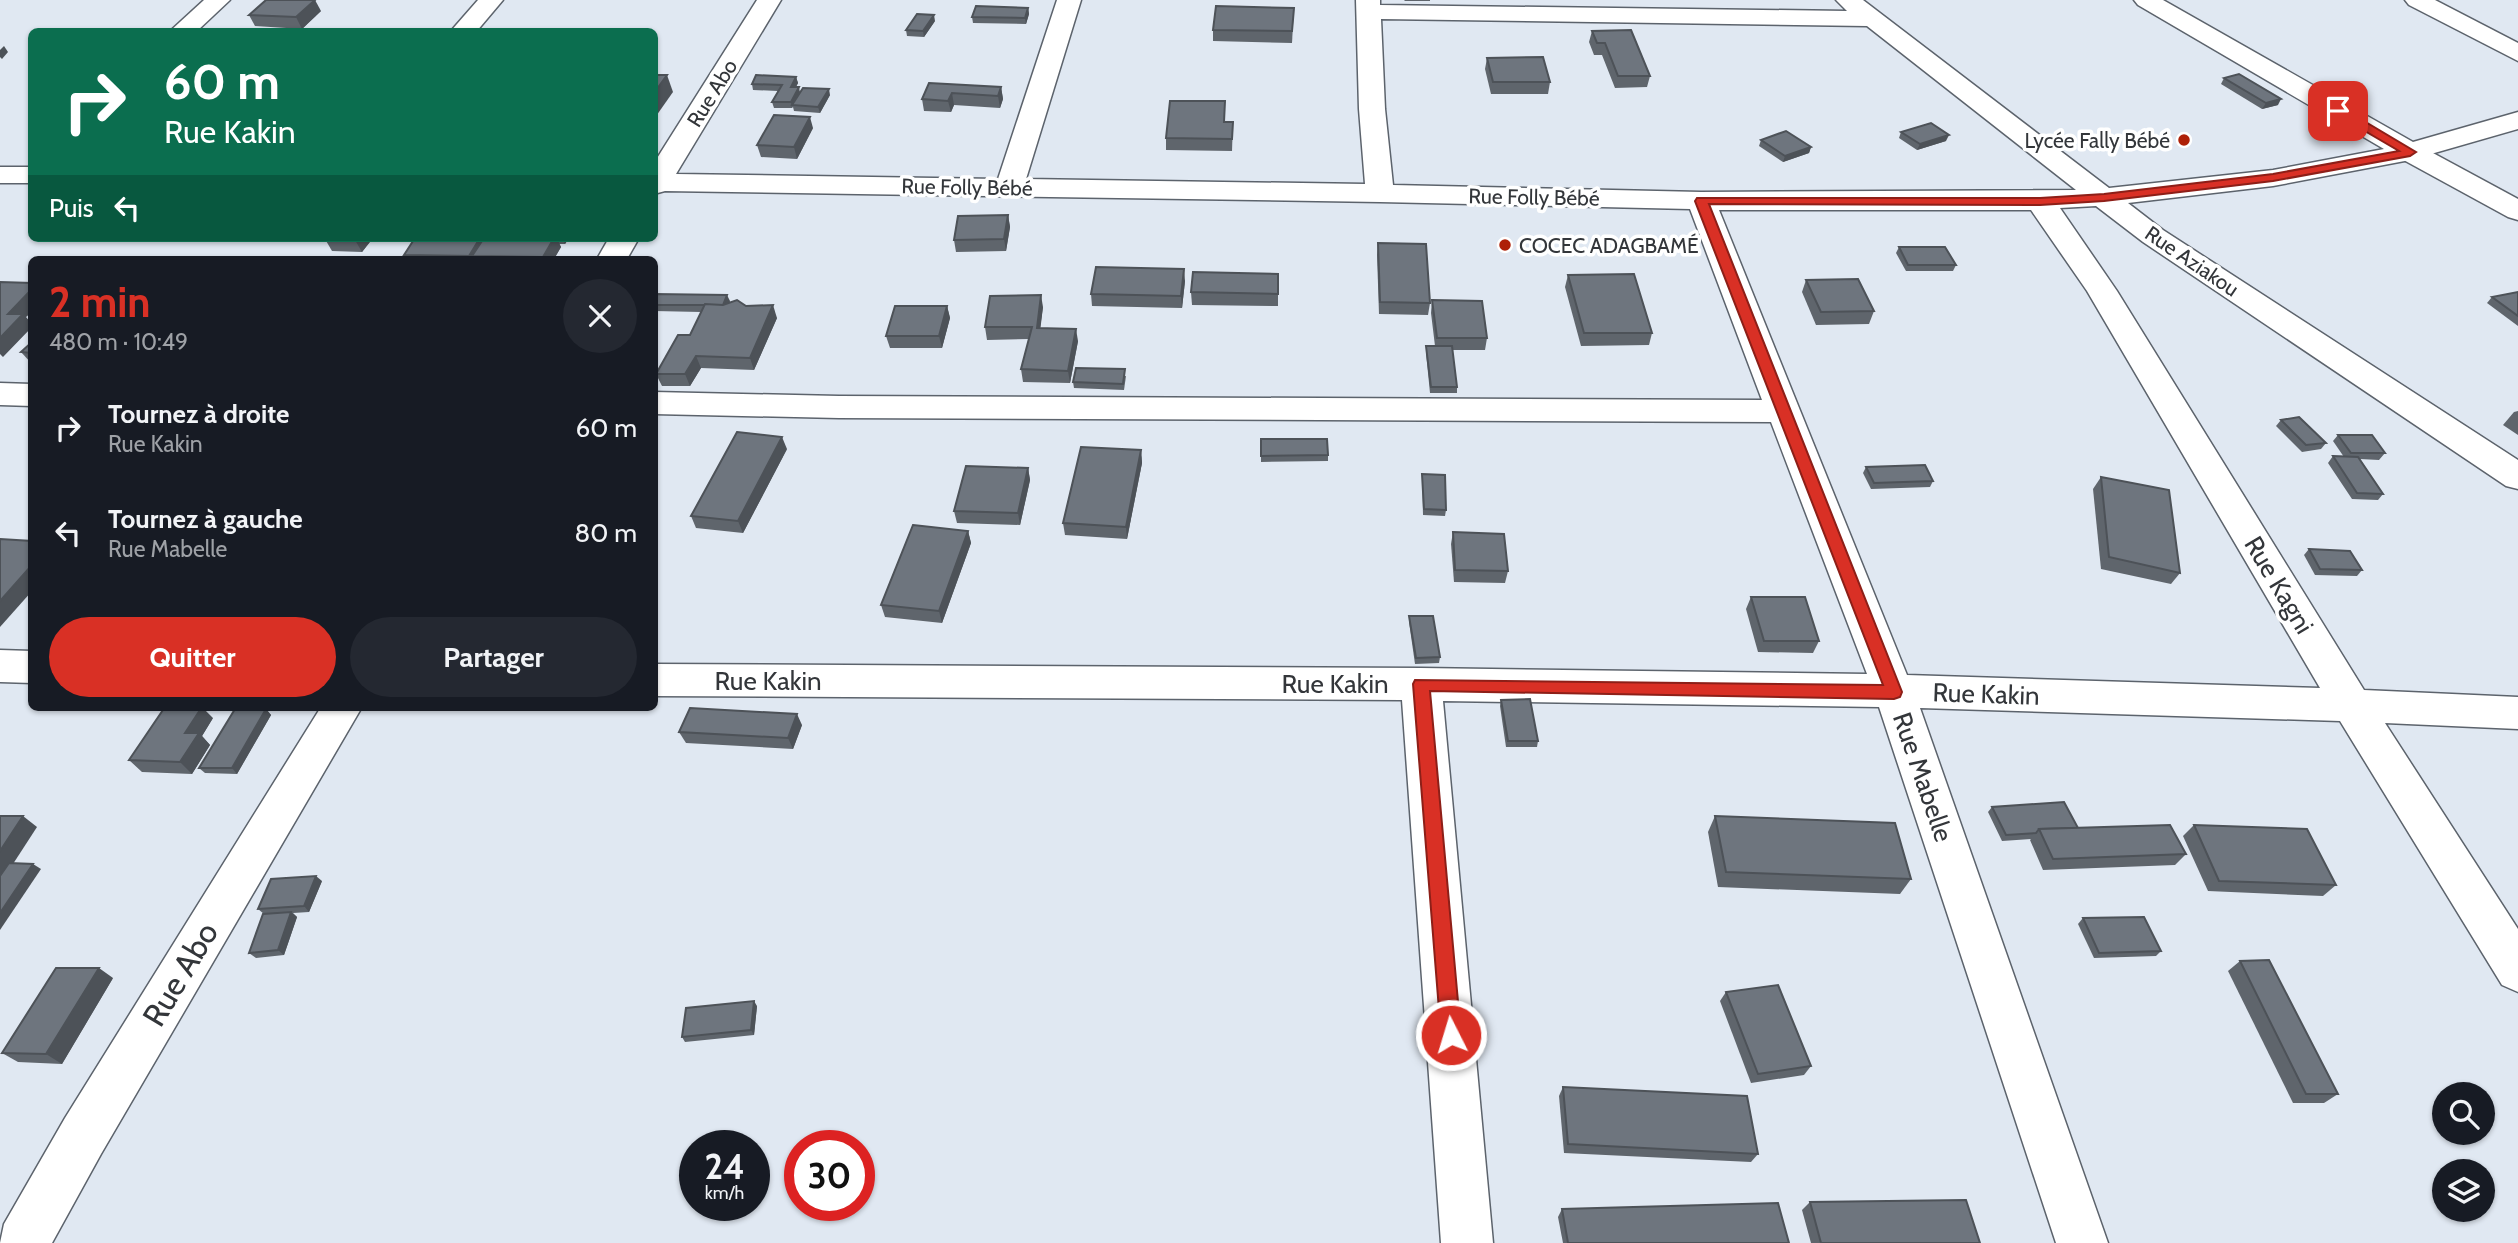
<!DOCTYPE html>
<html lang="fr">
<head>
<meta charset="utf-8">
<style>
  body { margin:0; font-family:Cabin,sans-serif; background:#242831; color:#f1f3f6; height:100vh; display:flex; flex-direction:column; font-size:26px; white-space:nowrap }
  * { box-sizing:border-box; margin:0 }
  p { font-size:23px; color:#9ea1a6 }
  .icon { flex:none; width:38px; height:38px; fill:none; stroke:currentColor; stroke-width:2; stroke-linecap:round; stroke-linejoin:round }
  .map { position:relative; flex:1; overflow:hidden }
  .sheet { position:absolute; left:28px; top:256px; width:630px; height:455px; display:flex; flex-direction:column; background:#171b24; border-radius:10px; box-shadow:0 2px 5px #0004 }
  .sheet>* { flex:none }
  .top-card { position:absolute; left:28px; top:28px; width:630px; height:214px; border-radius:10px; box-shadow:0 2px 5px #0004; background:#0b6e4f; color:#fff; overflow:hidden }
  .controls { position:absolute; left:2432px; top:1082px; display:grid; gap:14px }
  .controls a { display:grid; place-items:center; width:63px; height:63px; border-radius:50%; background:#171b24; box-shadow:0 2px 5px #0004; font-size:35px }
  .speed { position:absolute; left:679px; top:1130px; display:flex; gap:14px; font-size:35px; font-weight:700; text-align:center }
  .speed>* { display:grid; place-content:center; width:91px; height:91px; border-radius:50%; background:#171b24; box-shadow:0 2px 5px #0004; line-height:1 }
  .speed small { font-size:18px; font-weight:400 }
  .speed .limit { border:10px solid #d22; background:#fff; color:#111 }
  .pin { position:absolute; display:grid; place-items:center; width:60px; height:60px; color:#fff; margin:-30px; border-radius:14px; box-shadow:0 4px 10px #0006 }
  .me { position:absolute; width:77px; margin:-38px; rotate:355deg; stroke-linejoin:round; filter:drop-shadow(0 0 5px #0008) }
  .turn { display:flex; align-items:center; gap:24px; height:147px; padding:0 21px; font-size:32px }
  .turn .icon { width:91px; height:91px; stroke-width:2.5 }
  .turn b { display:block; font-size:49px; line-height:60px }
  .then { display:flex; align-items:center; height:66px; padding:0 21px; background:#0003; gap:14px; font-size:26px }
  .round { display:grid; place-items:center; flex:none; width:74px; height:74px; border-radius:37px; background:#242831 }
  .overview { display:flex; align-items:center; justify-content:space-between; height:119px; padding:0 21px }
  h1 { font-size:42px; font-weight:700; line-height:52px; color:#d93025 }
  .primary-button { display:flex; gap:14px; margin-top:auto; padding:14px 21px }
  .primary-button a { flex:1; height:80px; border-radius:42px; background:#d93025; color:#fff; font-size:28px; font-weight:700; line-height:80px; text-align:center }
  .primary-button a+a { background:#242831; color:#f1f3f6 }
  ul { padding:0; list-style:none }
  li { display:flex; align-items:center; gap:21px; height:105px; padding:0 21px }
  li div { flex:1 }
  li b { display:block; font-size:26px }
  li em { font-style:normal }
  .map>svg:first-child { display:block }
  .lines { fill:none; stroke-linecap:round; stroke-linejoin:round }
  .minor-casing { stroke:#5c636c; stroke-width:3 }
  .tertiary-casing { stroke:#5c636c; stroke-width:3 }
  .minor { fill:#fff; fill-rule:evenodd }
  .tertiary { fill:#fff; fill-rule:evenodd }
  .wall { fill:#5f656c }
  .shaded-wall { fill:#4d5258 }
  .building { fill:#6e757e; stroke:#4d5258; stroke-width:2 }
  .route { fill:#d93025; stroke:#8d1f18; stroke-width:2 }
  .poi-dot { fill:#ae2008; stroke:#fff; stroke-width:2.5 }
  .labels { text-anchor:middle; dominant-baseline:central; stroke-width:7; stroke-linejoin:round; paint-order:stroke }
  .far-street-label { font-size:21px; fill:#33363a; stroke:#fff }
  .far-poi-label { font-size:21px; fill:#33363a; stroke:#fff; text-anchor:end }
  .street-label { font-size:26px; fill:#33363a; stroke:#fff }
  .near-street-label { font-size:32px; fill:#33363a; stroke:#fff }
</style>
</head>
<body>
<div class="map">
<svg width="2518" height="1243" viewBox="0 0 2518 1243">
  <rect width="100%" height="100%" fill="#e0e8f2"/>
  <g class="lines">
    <g class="minor-casing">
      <g id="minor">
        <polygon points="204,0 230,0 196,32 169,32"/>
        <polygon points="478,0 503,0 476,32 450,32"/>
        <path d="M757 0H781L676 174 998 179 1057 0H1081L1026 179 1365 184 1359 109 1356 0H1380V5L1847 11 1836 0H1863L2109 188 2273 170 2384 149 2138 5 2134 0H2163L2413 142 2518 112V129L2410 160 2273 186 2128 203 2163 230 2518 460V489L2506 486 2143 242 2096 206 2060 208 2117 291 2364 690 2518 697V729L2385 723 2518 929V992L2502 985 2340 721 1920 708 2108 1243H2056L1879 707 1443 701 1493 1243H1441L1402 700 654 696V664L1421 668 1867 674 1771 422 839 418 654 414V392L839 396 1762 400 1690 209 1380 202 665 191 654 194V163ZM1381 19 1867 26 2076 190 1701 192 1393 185 1385 109ZM1719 210H2031L2087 291 2320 688 1907 675Z"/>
        <polygon points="2405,0 2435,0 2518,43 2518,61 2409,5"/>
        <rect x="0" y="167" width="32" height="16"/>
        <polygon points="609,238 639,238 627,259 597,259"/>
        <polygon points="0,383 32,384 32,406 0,405"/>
        <polygon points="0,650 32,651 32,683 0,682"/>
        <polygon points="321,707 362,707 101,1154 52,1243 0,1243 4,1224 65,1118"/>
      </g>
    </g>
    <g class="tertiary-casing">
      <polygon id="tertiary" points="2410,144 2420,146 2518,199 2518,220 2508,217 2400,158 2396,152 2400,146"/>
    </g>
    <use href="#minor" class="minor"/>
    <use href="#tertiary" class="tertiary"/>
  </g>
  <g class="wall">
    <polygon points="1404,0 1430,0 1430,1 1405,1"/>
    <polygon points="1028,8 1029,14 1026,24 973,23 972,17"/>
    <polygon points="1294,8 1292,43 1213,41 1213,30"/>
    <polygon points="321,11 302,29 255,26 249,15"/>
    <polygon points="935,21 924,37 907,36 906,30"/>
    <polygon points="1592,31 1650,76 1647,87 1615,88 1602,55 1594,55 1589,42"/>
    <polygon points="1487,58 1550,82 1548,94 1491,94 1485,69"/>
    <polygon points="796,77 798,83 796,87 800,92 830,95 820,113 794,111 793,107 792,108 774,108 772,102 778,91 753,90 752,84"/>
    <polygon points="2224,78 2278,105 2262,109 2221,84"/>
    <polygon points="929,83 1001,87 1003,99 1000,108 954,105 951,112 924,111 922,99"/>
    <polygon points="1225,122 1233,122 1232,151 1166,150 1166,138"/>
    <polygon points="813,128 797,159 761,157 757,145"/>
    <polygon points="1901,132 1946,141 1917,150 1899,138"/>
    <polygon points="1761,140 1811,147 1809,153 1783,162 1759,146"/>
    <polygon points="1008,215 1010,227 1006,251 956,252 954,240"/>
    <polygon points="325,238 373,238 362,252 332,251 325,239"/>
    <polygon points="415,238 569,238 565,244 559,244 561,247 554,259 406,259 404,255"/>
    <polygon points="1378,243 1430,303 1428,315 1379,314 1377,255"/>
    <polygon points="1899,247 1956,265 1953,271 1906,271 1896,253"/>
    <polygon points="1278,274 1278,306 1192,305 1191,292"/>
    <polygon points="1568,275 1652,333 1649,345 1581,346 1565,287"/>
    <polygon points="1806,280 1874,311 1869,324 1816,325 1802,292"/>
    <polygon points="1185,281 1182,308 1092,306 1091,294"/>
    <polygon points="2518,292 2518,326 2487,303 2492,297"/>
    <polygon points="654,294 730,301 729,303 746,306 777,318 754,370 701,368 690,386 662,386 656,374 690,335 701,312 654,311"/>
    <polygon points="1432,300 1487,338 1485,350 1452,350 1457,387 1457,393 1430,393 1426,353 1426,346 1435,346 1431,313"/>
    <polygon points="947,306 950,318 942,348 890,348 886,336"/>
    <polygon points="1043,307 1040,328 1078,341 1070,383 1023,382 1021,369 1029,339 987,340 985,327"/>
    <polygon points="32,342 32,364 21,352"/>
    <polygon points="1126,376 1124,390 1074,388 1073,382"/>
    <polygon points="2518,411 2518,435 2503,425 2514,412"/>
    <polygon points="2281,420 2326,443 2321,449 2302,452 2276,426"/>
    <polygon points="2338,435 2385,453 2379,460 2360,459 2383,494 2378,500 2352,499 2328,463 2333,456 2344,457 2333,441"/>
    <polygon points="1261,439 1328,455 1328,461 1261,462"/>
    <polygon points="787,449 743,533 696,528 691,516"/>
    <polygon points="1141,450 1142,463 1127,539 1065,535 1063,523"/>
    <polygon points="1866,467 1933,481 1930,487 1871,489 1863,473"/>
    <polygon points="1028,468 1030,480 1020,525 957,523 954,511"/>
    <polygon points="1422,474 1446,510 1445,516 1423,515"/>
    <polygon points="2101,477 2180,573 2171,584 2101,569 2093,489"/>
    <polygon points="968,531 971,543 942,623 885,617 881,605"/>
    <polygon points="1453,532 1508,571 1505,583 1454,582 1451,544"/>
    <polygon points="2309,549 2362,570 2357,576 2315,575 2304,555"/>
    <polygon points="1751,597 1819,641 1813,653 1758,652 1746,609"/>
    <polygon points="1409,616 1440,657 1439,663 1415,664 1409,622"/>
    <polygon points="1501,700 1538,741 1537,747 1506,747 1500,706"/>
    <polygon points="266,709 271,715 237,774 205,773 199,768"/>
    <polygon points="213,718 202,736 210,745 192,774 142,772 129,760"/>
    <polygon points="802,725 793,749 686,743 679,732"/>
    <polygon points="1992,807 2078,828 2186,854 2175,865 2043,870 2030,840 2031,839 2002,841 1988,812"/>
    <polygon points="1715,816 1911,879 1900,894 1718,887 1708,832"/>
    <polygon points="2194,825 2336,885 2323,896 2208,891 2183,836"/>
    <polygon points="322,881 309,912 293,913 297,917 284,955 256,958 249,953 264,914 258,909"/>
    <polygon points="2083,918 2161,951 2156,956 2094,958 2078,924"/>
    <polygon points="2240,961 2338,1094 2324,1103 2293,1103 2228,971"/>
    <polygon points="113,978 62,1064 18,1062 2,1053"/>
    <polygon points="1726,992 1811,1066 1804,1075 1751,1083 1720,1001"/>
    <polygon points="757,1006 754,1035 685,1042 682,1037"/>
    <polygon points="1563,1087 1758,1154 1751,1162 1564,1153 1559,1096"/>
    <polygon points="1810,1202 1980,1243 1811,1243 1802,1210"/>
    <polygon points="1562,1209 1789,1243 1563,1243 1558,1217"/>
  </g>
  <g class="shaded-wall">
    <polygon points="315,0 321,11 302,29 296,17"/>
    <polygon points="1028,8 1029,14 1026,24 1025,18"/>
    <polygon points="934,15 935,21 924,37 923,31"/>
    <polygon points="4,46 8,52 2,59 0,57 0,50"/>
    <polygon points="667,75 673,92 654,119 654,93"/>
    <polygon points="796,77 798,83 793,92 791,87"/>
    <polygon points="799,87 800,93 792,105 792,108 791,102"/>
    <polygon points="1001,87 1003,99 1000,108 998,96"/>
    <polygon points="829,89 830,95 820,113 818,107"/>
    <polygon points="952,93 954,105 951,112 948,101"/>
    <polygon points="2281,99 2278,105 2262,109 2266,103"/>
    <polygon points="810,117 813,128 797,159 794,147"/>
    <polygon points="1949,135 1946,141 1917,150 1920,144"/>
    <polygon points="1811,147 1809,153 1783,162 1785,156"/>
    <polygon points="1008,215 1010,227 1006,251 1004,239"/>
    <polygon points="357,238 373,238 362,252 355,240"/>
    <polygon points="480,238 487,238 472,256 474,259 470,259 469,256"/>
    <polygon points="554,238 557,238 561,247 554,259 544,259 543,257"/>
    <polygon points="562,238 569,238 565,244"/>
    <polygon points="1184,269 1185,281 1182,308 1181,296"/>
    <polygon points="32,289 32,312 26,317 32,324 32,327 3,357 0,354 0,338 8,314"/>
    <polygon points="727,295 730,301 725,312 723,306"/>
    <polygon points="1041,295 1043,307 1039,340 1037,328"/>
    <polygon points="773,305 777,318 754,370 750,358"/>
    <polygon points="947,306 950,318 942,348 939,336"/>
    <polygon points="1076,329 1078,341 1070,383 1068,371"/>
    <polygon points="696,356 701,368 690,386 685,374"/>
    <polygon points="782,437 787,449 743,533 738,521"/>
    <polygon points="1141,450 1142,463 1127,539 1126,527"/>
    <polygon points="1028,468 1030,480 1020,525 1018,513"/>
    <polygon points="968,531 971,543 942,623 939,611"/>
    <polygon points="32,565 32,591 0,627 0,601"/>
    <polygon points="202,707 213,718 202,736 210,745 192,774 180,762 185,733"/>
    <polygon points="266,709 271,715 237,774 232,768"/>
    <polygon points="797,714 802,725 793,749 788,738"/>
    <polygon points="23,816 37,827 0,884 0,851"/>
    <polygon points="33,864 41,869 0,930 0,913"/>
    <polygon points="316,876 322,881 309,912 304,906"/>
    <polygon points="291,912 297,917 284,955 278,950"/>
    <polygon points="99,968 113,978 62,1064 46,1054"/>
    <polygon points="754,1001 757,1006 754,1035 751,1030"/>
  </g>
  <g class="building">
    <polygon points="266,0 315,0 296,17 249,15"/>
    <polygon points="976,6 1028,8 1025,18 972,17"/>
    <polygon points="1216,6 1294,8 1292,31 1213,30"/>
    <polygon points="917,14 934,15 923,31 906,30"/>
    <polygon points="521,29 550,32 518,32"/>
    <polygon points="1631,30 1650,76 1618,76 1605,43 1597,43 1592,31"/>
    <polygon points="1543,57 1550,82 1493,82 1487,58"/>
    <polygon points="2239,74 2281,99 2266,103 2224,78"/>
    <polygon points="654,75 667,75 654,93"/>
    <polygon points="756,75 796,77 791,87 799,87 791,102 772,102 782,85 752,84"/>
    <polygon points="929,83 1001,87 998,96 952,93 948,101 922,99"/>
    <polygon points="803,88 829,89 818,107 792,105"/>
    <polygon points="1170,101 1225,101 1224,122 1233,122 1232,139 1166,138"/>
    <polygon points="774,115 810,117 794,147 757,145"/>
    <polygon points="1931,123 1949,135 1920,144 1901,132"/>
    <polygon points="1786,131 1811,147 1785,156 1761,140"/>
    <polygon points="1008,215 1004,239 954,240 958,216"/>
    <polygon points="325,238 357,238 355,240 325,239"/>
    <polygon points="415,238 480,238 469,256 404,255"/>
    <polygon points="484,238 554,238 543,257 472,256"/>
    <polygon points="1378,243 1426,244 1430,303 1380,302"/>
    <polygon points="1899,247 1945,247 1956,265 1908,265"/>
    <polygon points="1096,267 1184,269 1181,296 1091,294"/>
    <polygon points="1193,272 1278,274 1278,294 1191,292"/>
    <polygon points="1634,274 1652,333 1584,333 1568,275"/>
    <polygon points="1858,279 1874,311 1821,312 1806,280"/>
    <polygon points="0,282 32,283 32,289 8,314 23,314 0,338"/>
    <polygon points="2518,292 2518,316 2492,297"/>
    <polygon points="654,294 727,295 723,305 654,305"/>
    <polygon points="1041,295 1037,328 1076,329 1068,371 1021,369 1032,327 985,327 990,296"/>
    <polygon points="737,300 746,306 773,305 750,358 696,356 685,374 656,374 678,335 690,335 705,304 723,305"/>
    <polygon points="1432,300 1482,301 1487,338 1437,338"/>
    <polygon points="895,306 947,306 939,336 886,336"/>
    <polygon points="32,342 32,353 21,352"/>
    <polygon points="1426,346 1452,346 1457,387 1431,387"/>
    <polygon points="1076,368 1125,369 1123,384 1073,382"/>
    <polygon points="2299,417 2326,443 2306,445 2281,420"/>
    <polygon points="737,432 782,437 738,521 691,516"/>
    <polygon points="2338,435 2372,435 2385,453 2351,453"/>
    <polygon points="1261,439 1327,439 1328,455 1261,456"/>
    <polygon points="1081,447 1141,450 1126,527 1063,523"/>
    <polygon points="2333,456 2358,457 2383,494 2357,493"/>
    <polygon points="1925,465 1933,481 1874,483 1866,467"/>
    <polygon points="966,466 1028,468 1018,513 954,511"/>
    <polygon points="1422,474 1445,475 1446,510 1424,509"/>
    <polygon points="2101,477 2169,490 2180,573 2109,557"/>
    <polygon points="913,525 968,531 939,611 881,605"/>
    <polygon points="1453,532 1504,534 1508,571 1455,570"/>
    <polygon points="0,539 32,541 32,565 0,601"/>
    <polygon points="2309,549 2350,551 2362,570 2320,569"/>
    <polygon points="1751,597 1805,597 1819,641 1764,641"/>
    <polygon points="1409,616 1433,616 1440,657 1416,658"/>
    <polygon points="1530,699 1538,741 1508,741 1501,700"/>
    <polygon points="165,707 202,707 185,733 199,733 180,762 129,760"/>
    <polygon points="690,708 797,714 788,738 679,732"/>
    <polygon points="235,709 266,709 232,768 199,768"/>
    <polygon points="2064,802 2078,828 2039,829 2036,833 2006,835 1992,807"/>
    <polygon points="0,816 23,816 0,851"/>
    <polygon points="1715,816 1895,823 1911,879 1726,872"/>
    <polygon points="2170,825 2186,854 2053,859 2039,829"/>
    <polygon points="2194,825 2307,829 2336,885 2219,881"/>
    <polygon points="9,863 33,864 0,913 0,876"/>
    <polygon points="316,876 304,906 258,909 271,879"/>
    <polygon points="291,912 278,950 249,953 263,914"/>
    <polygon points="2144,917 2161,951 2099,953 2083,918"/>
    <polygon points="2269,960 2338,1094 2306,1094 2240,961"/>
    <polygon points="56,968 99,968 46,1054 2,1053"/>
    <polygon points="1778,985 1811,1066 1758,1074 1726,992"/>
    <polygon points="754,1001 751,1030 682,1037 686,1008"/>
    <polygon points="1563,1087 1747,1096 1758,1154 1568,1144"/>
    <polygon points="1966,1200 1980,1243 1821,1243 1810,1202"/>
    <polygon points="1778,1203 1789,1243 1568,1243 1562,1209"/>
  </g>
  <polygon class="route" points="2334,108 2342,108 2416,152 2410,156 2273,181 2104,201 2040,205 1709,204 1902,692 1900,697 1894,699 1430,691 1461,1035 1458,1042 1451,1044 1444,1042 1441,1035 1413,684 1415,680 1883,685 1695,201 1697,198 2040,198 2104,194 2273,174 2399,151 2334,113"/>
  <g class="poi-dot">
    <circle cx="2184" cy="140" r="7"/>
    <circle cx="1505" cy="245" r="7"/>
  </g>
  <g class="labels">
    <g class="far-street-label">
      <text transform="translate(712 93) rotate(-58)">Rue Abo</text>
      <text transform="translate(967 187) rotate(1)">Rue Folly Bébé</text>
      <text transform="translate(1534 197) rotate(1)">Rue Folly Bébé</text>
      <text transform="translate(2192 261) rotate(34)">Rue Aziakou</text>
    </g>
    <g class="far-poi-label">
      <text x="2170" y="140">Lycée Fally Bébé</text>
      <text x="1519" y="245" text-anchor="start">COCEC ADAGBAMÉ</text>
    </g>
    <g class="street-label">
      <text transform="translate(2279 585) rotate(59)">Rue Kagni</text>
      <text x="768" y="681">Rue Kakin</text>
      <text x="1335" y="684">Rue Kakin</text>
      <text transform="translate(1986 694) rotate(2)">Rue Kakin</text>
      <text transform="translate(1923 777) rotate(71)">Rue Mabelle</text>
    </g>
    <g class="near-street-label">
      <text transform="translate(180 974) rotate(-59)">Rue Abo</text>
    </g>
  </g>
</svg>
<div class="controls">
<a><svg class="icon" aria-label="search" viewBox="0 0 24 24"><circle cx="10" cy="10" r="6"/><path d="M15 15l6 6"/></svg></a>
<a><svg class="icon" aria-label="layers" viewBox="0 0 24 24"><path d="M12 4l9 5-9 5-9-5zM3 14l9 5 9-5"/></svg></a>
</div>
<div class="speed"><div>24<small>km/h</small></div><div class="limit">30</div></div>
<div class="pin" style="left:2338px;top:111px;background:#d93025"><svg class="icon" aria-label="arrive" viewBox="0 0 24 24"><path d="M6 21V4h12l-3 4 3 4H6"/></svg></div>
<svg class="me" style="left:1451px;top:1035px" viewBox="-20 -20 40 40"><circle r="17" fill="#d93025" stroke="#fff" stroke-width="3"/><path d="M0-11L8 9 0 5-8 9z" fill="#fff"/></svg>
<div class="top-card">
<div class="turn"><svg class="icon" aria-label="right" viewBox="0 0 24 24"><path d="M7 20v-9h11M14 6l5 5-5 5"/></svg><div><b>60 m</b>Rue Kakin</div></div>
<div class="then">Puis<svg class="icon" aria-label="left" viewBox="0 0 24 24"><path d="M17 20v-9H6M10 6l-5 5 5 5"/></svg></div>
</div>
<section class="sheet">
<div class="overview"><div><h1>2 min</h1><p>480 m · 10:49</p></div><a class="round"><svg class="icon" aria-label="close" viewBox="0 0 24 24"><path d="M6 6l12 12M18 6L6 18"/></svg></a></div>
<ul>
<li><svg class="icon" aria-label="right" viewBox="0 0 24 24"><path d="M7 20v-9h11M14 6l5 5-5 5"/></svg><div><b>Tournez à droite</b><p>Rue Kakin</p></div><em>60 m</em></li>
<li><svg class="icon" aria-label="left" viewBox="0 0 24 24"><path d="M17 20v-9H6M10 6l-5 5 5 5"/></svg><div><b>Tournez à gauche</b><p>Rue Mabelle</p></div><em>80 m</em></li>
</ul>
<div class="primary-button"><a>Quitter</a><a>Partager</a></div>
</section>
</div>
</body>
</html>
